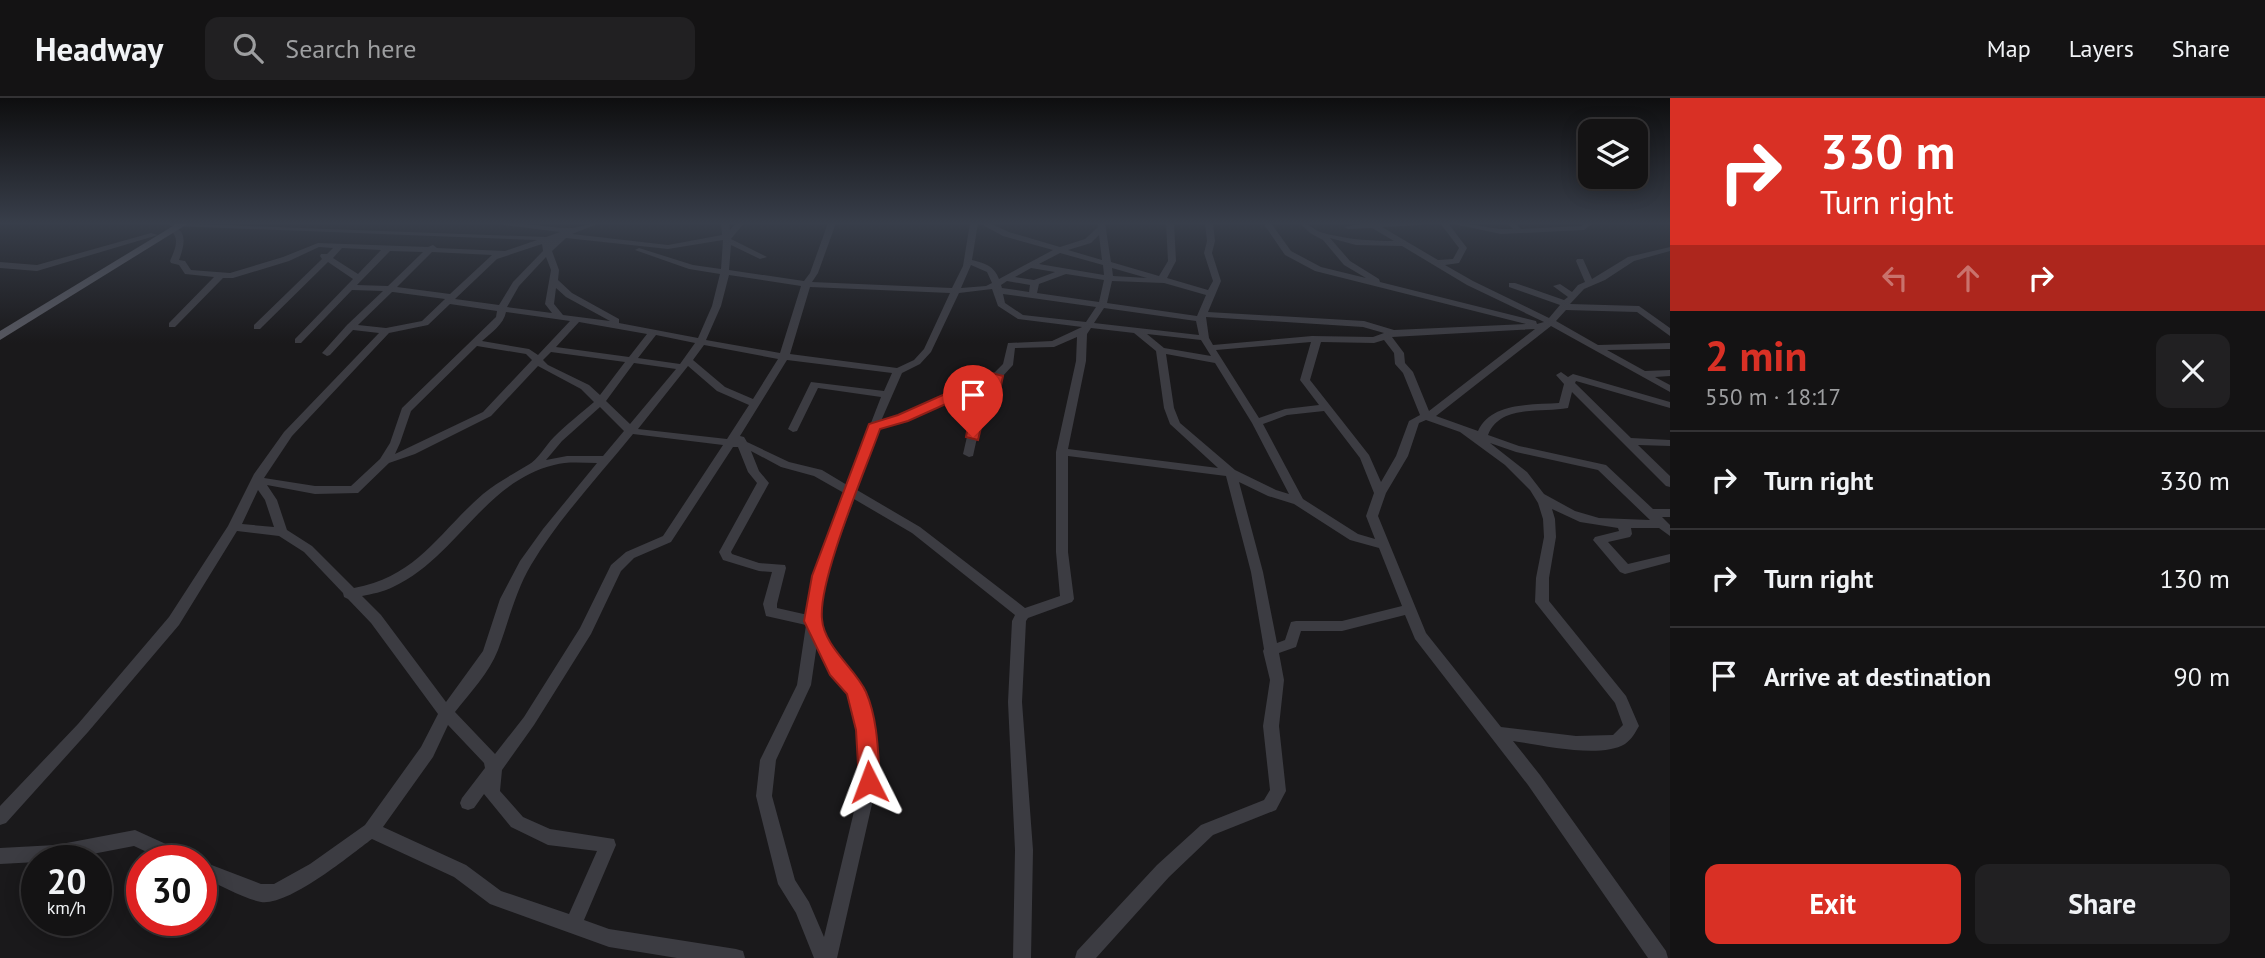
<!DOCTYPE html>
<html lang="en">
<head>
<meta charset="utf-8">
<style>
  body { margin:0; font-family:"PT Sans",sans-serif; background:#212022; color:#f1f3f6; height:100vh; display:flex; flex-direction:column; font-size:26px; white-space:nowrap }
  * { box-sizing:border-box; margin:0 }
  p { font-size:23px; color:#9d9ea0 }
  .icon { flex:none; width:38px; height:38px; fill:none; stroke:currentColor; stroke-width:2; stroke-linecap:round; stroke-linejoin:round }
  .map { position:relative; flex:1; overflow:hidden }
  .details { display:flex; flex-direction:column; background:#141314; width:595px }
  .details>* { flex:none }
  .guide { background:#d93025; color:#fff; overflow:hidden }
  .fabs { position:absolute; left:1578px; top:21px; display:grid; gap:14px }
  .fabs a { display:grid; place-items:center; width:70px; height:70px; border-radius:14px; background:#141314; box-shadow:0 4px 18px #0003,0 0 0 2px #333234; font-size:35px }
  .speed { position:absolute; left:21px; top:747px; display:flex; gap:14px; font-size:35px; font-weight:700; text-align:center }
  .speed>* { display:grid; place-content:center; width:91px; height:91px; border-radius:50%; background:#141314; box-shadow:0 4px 18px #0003,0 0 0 2px #333234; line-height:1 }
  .speed small { font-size:18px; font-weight:400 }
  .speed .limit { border:10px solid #d22; background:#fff; color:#111 }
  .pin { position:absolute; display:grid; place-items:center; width:60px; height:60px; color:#fff; margin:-72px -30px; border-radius:50% 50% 50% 0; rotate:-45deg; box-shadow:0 0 7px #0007 }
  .pin .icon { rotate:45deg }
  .me { position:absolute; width:77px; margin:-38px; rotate:357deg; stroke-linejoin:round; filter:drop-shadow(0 0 5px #0008) }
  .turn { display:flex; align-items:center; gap:24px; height:147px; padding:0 35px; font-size:32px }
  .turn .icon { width:91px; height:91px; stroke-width:2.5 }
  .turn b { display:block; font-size:49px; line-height:60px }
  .lanes { display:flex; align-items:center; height:66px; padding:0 35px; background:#0003; justify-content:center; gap:35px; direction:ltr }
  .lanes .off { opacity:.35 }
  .round { display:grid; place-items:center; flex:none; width:74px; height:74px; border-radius:14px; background:#212022 }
  .summary { display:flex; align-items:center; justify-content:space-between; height:119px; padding:0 35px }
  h1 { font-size:42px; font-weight:600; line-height:52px; color:#d93025 }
  .button { display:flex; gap:14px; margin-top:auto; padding:14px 35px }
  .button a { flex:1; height:80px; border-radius:14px; background:#d93025; color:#fff; font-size:28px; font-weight:600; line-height:80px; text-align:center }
  .button a+a { background:#212022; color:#f1f3f6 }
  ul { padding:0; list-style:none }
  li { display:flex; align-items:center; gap:21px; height:98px; padding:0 35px; border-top:2px solid #333234 }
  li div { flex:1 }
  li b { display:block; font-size:26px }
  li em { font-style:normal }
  header { display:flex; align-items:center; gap:42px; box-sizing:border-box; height:98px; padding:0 35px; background:#141314; border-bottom:2px solid #333234 }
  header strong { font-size:33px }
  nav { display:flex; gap:38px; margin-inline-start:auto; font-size:24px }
  .search { width:490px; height:63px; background:#212022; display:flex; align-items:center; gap:18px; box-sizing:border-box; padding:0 24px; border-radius:14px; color:#9d9ea0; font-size:26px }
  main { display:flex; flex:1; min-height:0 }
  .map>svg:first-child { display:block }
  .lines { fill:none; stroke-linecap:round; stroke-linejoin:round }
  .minor { fill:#3c3c42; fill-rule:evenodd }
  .major { fill:#56575f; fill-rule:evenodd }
  .route { fill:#d93025; stroke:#8d1f18; stroke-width:2 }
</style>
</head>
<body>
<header>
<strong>Headway</strong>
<div class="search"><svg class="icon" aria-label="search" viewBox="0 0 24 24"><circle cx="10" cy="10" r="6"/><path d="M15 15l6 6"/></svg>Search here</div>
<nav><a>Map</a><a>Layers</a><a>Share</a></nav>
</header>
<main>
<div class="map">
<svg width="1670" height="860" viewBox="0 0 1670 860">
  <rect width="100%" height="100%" fill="#1a191b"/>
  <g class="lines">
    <g class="minor">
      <path d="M170 125 546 139 560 134 504 127 500 125C523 124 545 129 567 130 578 131 588 125 600 125L572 136 668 147 722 137 721 125H729L730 132 736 125H744L731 141 767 159 760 161 731 147 729 172 804 183 810 175 828 125H836L818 175 812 184 952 190 963 168 970 125H978L972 162C985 165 994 168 999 181L1053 152 1003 138 979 125H989L1009 134 1060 149 1085 141 1098 129 1097 125H1105L1111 164 1159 178 1168 163 1166 125H1174L1176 163 1167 180 1208 192 1213 183 1204 155 1207 143 1205 125H1213L1215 143 1212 155 1221 183 1208 214 1364 223 1394 232 1526 226 1315 173 1285 157 1263 125H1271L1291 153 1321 169 1366 180 1344 167 1323 142 1310 135 1300 125C1310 125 1312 131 1320 134 1344 141 1369 143 1394 143L1372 130 1348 131 1344 129 1365 125H1424L1420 127 1382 129 1438 162 1453 161 1459 150 1440 125H1448L1467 150 1459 165 1445 167 1473 183 1549 220 1560 207 1509 189V185H1515L1564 202 1568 199 1553 188 1560 186 1572 194 1578 187 1585 184 1576 163 1577 161H1583L1592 181 1628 159 1670 149V153L1634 163 1605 182 1584 191 1570 206 1639 208 1670 230V238L1637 214 1566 212 1556 223 1598 247 1670 245V251L1607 252 1645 273 1670 272V278L1655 279 1670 287V294L1551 228 1436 318 1478 333C1491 304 1532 307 1559 305L1564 286 1556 277 1561 274 1568 279 1573 276 1670 304V310L1576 283 1575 285 1631 340 1670 342V348L1638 347 1670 378V389L1666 388 1572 294 1568 310C1541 315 1500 306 1488 337L1519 348 1606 367 1653 411H1670V419H1662L1670 427V438L1659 430H1631L1632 436 1630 439 1608 444 1628 466 1670 456V464L1625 476 1620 474 1593 442 1595 439 1619 433 1618 430 1580 424 1552 411 1555 421 1556 439 1549 480V503L1626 598 1639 628C1635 635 1632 641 1625 646 1600 661 1541 647 1513 643L1540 677 1666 853 1668 860H1648L1528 687 1415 541 1405 517 1342 533H1301L1296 549 1279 555 1284 582 1279 628 1286 693 1276 712 1213 737 1169 779 1096 860H1075L1077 853 1157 767 1201 727 1264 702 1270 692 1263 628 1270 582 1263 553 1264 551 1251 474 1226 378 1068 358V454L1074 501 1072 504 1028 520 1026 523 1022 604 1033 752 1031 860H1013L1015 752 1008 604 1012 523 1015 517 912 435 854 401 826 478 820 524 842 568 854 578 864 595 874 632 877 684 837 860H814L796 815 778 786 756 698 760 662 797 587 806 527 766 518 763 506 772 474 759 473 723 462 719 454 757 385 748 374 738 349H733L671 444 634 460 621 473 591 536 534 627 502 672 500 693 523 719 550 731 614 741 616 747 584 822 609 831 736 851 743 853 745 860H677L609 849 490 806 454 779 372 741C349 758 289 808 261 804 245 801 218 786 201 779V763L261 786H274L310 766 365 727 421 649 438 616 371 525 348 501 344 499 343 495 304 454 279 438 237 433 179 527 88 634 6 725 0 727V708L78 626 169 519 228 428 254 376 284 334 379 235 353 232 330 257 327 258 322 255 347 227 383 193 352 192 301 245H295V241L353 181 328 164 260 231H254V227L322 161 320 158 321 156H327L333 150 319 149 289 163 233 180H223L175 229H169V225L214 179 185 176 179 167 171 165 170 163C175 151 181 140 169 131L170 129C189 130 184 149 179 162L185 163 191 172 230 175 283 159 318 145 428 149 433 147 437 150 505 153 537 142 173 128H170ZM1099 137 1102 162 1068 152 1091 145ZM566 140 668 151 723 142 721 171 693 167 639 150 635 152 689 171 720 176 712 208 698 240 619 225V221L572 195 558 182 559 172 552 153ZM1330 140 1356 147 1402 148 1467 187 1544 224 1537 226 1536 223 1380 184 1379 181 1350 163ZM542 146 543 153 513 184 499 207 455 201 497 161ZM342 150 381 152 358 176 333 160ZM390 153 423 154 388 188 357 187ZM432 154 492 157 450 196 397 189ZM1060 155 1103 167 1104 177 1039 166ZM546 159 551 172 545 206 552 215 507 209 519 188ZM971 167 987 174 992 185 986 188 961 190ZM1031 170 1055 174 1034 182 1015 179ZM1112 170 1147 180 1113 178ZM1066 176 1104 182 1099 204 1037 195 1039 186ZM729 177 801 188 780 255 706 242 721 208ZM1007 183 1030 187 1029 194 1002 190 1001 187ZM1112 183 1164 185 1206 197 1197 218 1107 205ZM810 189 950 195 924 251 914 262 897 270 790 256ZM556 190 566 199 610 223 563 217 554 206ZM992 191 998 208 1018 221 1082 229 1052 243 1008 245 1003 266 993 276 899 318 881 323 902 275 920 266 931 254 959 195ZM392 194H393L445 201 422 223 386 230 358 227ZM1003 196 1096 209 1086 224 1023 217 1005 205ZM450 206 497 213 496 219 402 310 390 345 380 361 351 388H315L264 380 292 338 389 235 428 227ZM1104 210 1196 223 1199 237 1094 225ZM506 214 570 223 538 257 529 251 482 243C491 235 504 226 506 214ZM1206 219 1363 229 1384 235 1373 239 1312 238 1213 247 1209 240ZM579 224 647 236 629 259 556 249ZM1091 230 1134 235 1156 253 1164 310 1170 326 1218 370 1068 351 1086 263 1087 236ZM1535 231 1429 313 1413 274 1405 265 1404 255 1392 239ZM1147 236 1201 242 1211 258 1164 250ZM656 237 695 245 680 266 638 260ZM1077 239 1076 263 1056 354V454L1060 498 1025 510 920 429 857 392 878 331 907 322 990 285 987 297 972 317 963 356 969 359 973 358 982 317 997 297 1002 279 1013 267 1015 250 1054 249ZM1384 242 1394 255 1395 266 1403 275 1420 317 1409 323 1396 358 1381 384 1369 357 1310 282 1321 244 1374 245ZM1311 244 1300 282 1319 307 1285 311 1259 320 1216 252ZM704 247 778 261 753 301 725 289 693 262ZM477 248 526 256 532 262 483 314 395 356 400 345 411 313ZM551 254 625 264 600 297 589 287 548 267 543 262ZM1166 256 1215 265 1252 325 1289 396 1276 392 1235 372 1180 325 1174 310ZM787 262 892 275 884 293 811 284 788 331 793 334 797 333 818 290 881 299 847 387 822 372 789 364 747 344 744 339 740 338ZM634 265 676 271 630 326 606 303ZM538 268 581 291 594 304C581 315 566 327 554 339 545 348 538 362 528 367 512 377 497 384 483 396 437 436 418 478 354 490L312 448 287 432 277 402 267 387 315 396 358 395 389 365 415 356 491 318ZM688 268 717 293 749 307 727 341 638 331ZM600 309 624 333 603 358H567L546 362 562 343ZM1324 313 1360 360 1374 395 1366 418 1375 441 1358 436 1303 401 1263 326 1287 317ZM1426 322 1460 334 1505 367 1530 392 1538 405 1543 421 1544 439 1536 480 1535 504 1615 605 1623 627 1613 637 1576 638 1501 629 1426 535 1378 418 1386 395 1408 358 1419 325ZM633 336 723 347 663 438 626 454 611 467 580 530 524 619 495 656 455 614C470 595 489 575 498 552 509 523 515 494 531 467 559 420 599 378 633 336ZM1490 345 1516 354 1598 372 1650 422 1599 420 1575 413 1544 396 1527 374ZM751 353 781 369 814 378 844 395 814 478 808 517 777 510V506L786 470 785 467 759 465 732 456 731 454 769 385 759 373ZM597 365 543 431 520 463 500 501 483 553 446 604 381 517 362 498C372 496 383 494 393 489 456 460 484 384 554 367 568 363 583 365 597 365ZM1239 384 1268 398 1294 406 1350 442 1379 450 1402 508 1342 523H1296L1291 524 1285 542 1277 545 1263 474ZM258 392 265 402 274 429 242 426ZM817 546 832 576 844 586 850 596 858 632 861 684 824 839 809 804 795 782 772 698 776 662 811 587ZM448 627 484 665 485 670 462 700 460 705 462 710 468 712 474 710 484 696 511 729 548 747 597 753 569 816 501 793 466 767 383 729 433 659Z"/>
      <path d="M1449 125C1470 124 1491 132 1513 131L1507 125H1515L1521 131 1582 128 1585 125H1593L1584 132 1501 136Z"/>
      <polygon points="151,135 158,137 37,173 0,170 0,164 37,167"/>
      <polygon points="135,732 190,757 193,763 166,763 134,748 56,763 0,766 0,750 56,747"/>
    </g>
    <polygon class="major" points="178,125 189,125 0,242 0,233"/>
  </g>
  <linearGradient id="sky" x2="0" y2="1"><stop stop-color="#0e0e0f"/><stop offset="0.51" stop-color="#383e4a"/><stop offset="1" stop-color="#383e4a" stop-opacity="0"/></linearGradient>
  <rect width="1670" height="245" fill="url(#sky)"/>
  <path class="route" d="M992 275 1003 278 999 297 984 317 978 342 966 339 970 317 986 296 988 287 908 323 880 331C865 373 818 482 822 521 824 549 856 571 866 594 878 622 878 654 880 684L877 690 869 693 862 690 859 684 856 632 847 596 830 577 804 523 812 478 869 326 898 317Z"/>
</svg>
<div class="fabs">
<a><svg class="icon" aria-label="layers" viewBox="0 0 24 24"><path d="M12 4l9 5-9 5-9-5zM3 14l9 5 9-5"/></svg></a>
</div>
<div class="speed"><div>20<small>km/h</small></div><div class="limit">30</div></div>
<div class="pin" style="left:973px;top:339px;background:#d93025"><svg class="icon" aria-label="arrive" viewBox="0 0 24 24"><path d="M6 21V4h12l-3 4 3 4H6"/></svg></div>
<svg class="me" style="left:869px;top:684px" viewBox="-20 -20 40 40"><path d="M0-17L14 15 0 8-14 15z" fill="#d93025" stroke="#fff" stroke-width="4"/></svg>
</div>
<section class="details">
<div class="guide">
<div class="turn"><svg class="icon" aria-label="right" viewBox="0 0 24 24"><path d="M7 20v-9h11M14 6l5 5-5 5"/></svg><div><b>330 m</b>Turn right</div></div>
<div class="lanes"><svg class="icon off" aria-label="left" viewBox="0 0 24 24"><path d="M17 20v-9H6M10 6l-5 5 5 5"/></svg><svg class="icon off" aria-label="ahead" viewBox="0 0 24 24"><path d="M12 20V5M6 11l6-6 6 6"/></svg><svg class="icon" aria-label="right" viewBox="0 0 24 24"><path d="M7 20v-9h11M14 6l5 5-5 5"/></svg></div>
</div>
<div class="summary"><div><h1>2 min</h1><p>550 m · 18:17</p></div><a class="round"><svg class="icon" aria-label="close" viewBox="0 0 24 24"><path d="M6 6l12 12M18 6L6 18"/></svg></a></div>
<ul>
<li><svg class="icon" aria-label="right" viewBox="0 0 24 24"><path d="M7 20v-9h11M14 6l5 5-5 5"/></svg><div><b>Turn right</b></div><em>330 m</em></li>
<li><svg class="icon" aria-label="right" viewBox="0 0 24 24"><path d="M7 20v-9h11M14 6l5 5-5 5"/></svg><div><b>Turn right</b></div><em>130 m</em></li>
<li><svg class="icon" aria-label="arrive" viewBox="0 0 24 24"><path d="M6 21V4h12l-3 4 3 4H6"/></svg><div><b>Arrive at destination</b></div><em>90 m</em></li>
</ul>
<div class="button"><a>Exit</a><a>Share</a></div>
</section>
</main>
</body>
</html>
